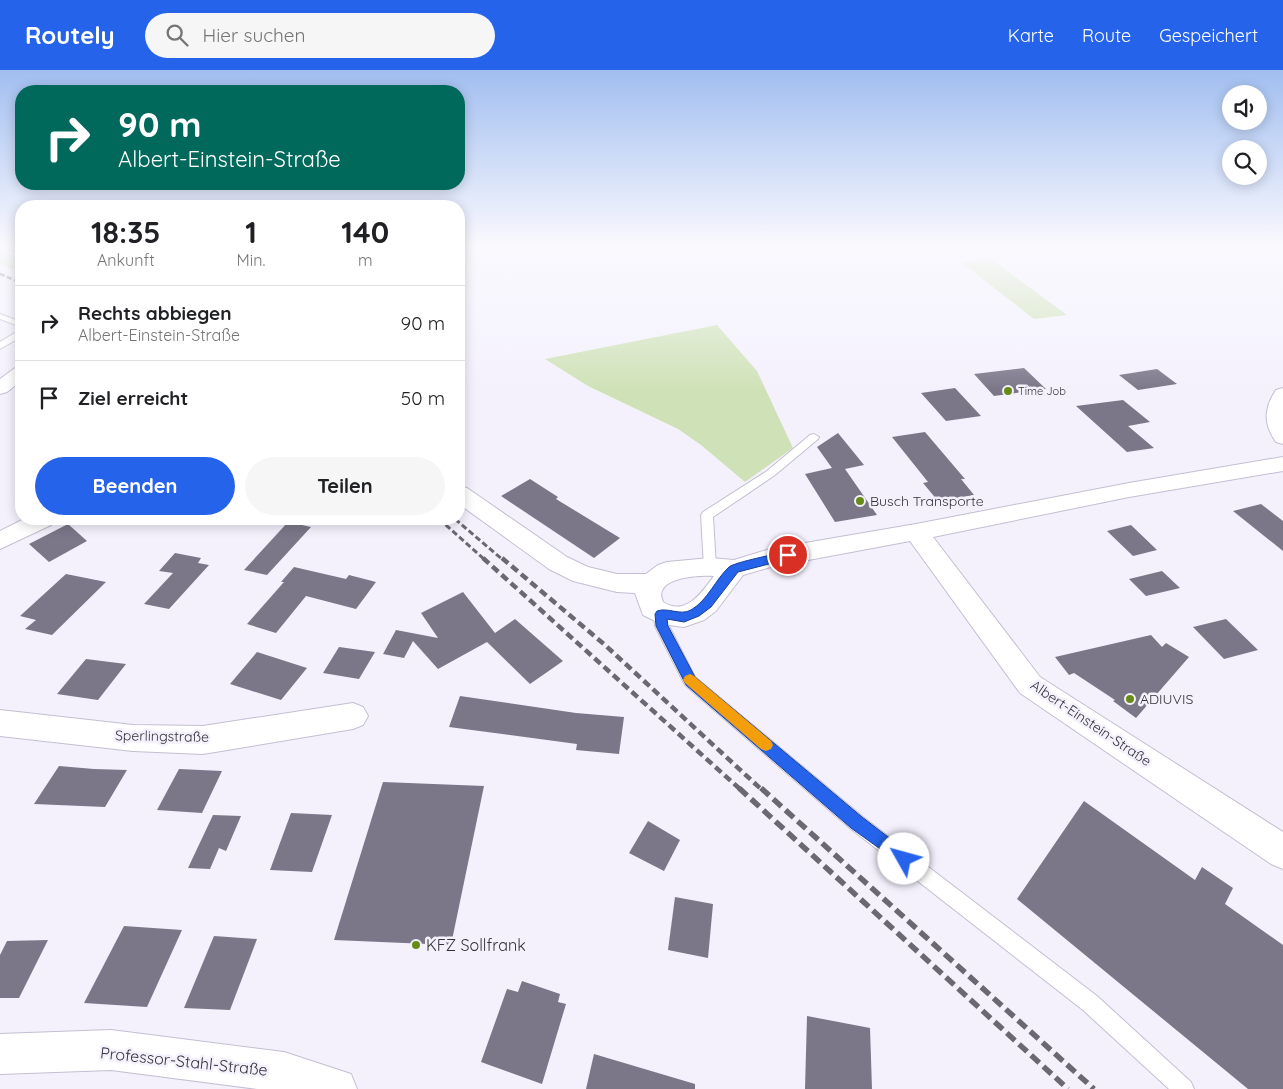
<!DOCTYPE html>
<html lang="de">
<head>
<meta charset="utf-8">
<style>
  body { margin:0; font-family:Quicksand,sans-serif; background:#f6f6f6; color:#202124; height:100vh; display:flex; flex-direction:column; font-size:19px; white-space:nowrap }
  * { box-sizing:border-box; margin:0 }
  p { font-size:16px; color:#757577 }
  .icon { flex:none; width:28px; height:28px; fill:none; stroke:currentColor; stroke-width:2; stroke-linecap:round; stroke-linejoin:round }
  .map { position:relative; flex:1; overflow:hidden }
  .details { position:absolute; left:15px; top:130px; width:450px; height:325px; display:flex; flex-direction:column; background:#fff; border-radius:20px; box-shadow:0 2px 12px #0003 }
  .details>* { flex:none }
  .guide { position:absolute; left:15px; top:15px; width:450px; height:105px; border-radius:20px; box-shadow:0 2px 12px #0003; background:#00695c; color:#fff; overflow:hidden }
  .fabs { position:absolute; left:1222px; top:15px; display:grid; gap:10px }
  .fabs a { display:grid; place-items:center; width:45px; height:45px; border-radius:50%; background:#fff; box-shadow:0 2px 12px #0003; font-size:25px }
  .pin { position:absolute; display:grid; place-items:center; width:42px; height:42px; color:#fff; margin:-21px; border:2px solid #fff; border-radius:50%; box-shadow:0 1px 5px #0007 }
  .me { position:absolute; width:55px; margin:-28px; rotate:308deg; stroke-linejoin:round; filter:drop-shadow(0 0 4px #0008) }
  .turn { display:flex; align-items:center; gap:18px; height:105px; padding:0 20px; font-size:22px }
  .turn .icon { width:65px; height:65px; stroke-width:2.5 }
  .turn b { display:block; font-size:35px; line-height:42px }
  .eta { display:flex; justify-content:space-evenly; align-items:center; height:85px; text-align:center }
  .eta b { font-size:30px; font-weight:800; line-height:35px }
  .cta { display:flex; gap:10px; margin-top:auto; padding:10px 20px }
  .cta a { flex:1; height:58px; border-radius:30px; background:#2563eb; color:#fff; font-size:20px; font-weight:800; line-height:58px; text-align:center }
  .cta a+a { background:#f6f6f6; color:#202124 }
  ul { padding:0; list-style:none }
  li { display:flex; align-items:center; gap:15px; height:75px; padding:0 20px; border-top:1px solid #e0e0e0 }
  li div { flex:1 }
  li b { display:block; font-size:19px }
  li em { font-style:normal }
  header { display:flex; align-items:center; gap:30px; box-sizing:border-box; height:70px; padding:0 25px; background:#2563eb; color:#fff }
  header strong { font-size:24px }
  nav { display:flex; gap:28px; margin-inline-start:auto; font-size:18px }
  .search { width:350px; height:45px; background:#f6f6f6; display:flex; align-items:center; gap:12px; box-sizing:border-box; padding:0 18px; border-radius:28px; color:#757577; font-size:19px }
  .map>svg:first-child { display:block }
  .green { fill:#cfe2b7 }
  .building { fill:#7b7789 }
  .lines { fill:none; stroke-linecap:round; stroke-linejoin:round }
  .lane-casing { stroke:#c3bfd2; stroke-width:2 }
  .street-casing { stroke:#c3bfd2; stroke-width:2 }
  .lane { fill:#fff; fill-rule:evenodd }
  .street { fill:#fff; fill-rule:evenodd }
  .rail-far3 { stroke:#6a6971; stroke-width:2.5; stroke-dasharray:5 2.5; stroke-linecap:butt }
  .rail-far2 { stroke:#6a6971; stroke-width:3; stroke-dasharray:6 3; stroke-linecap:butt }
  .rail-far1 { stroke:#6a6971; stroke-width:4.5; stroke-dasharray:8 4.5; stroke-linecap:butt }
  .rail { stroke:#6a6971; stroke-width:5.5; stroke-dasharray:11 5.5; stroke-linecap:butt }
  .route { fill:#2563eb; stroke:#184099 }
  .slow { fill:#f59e0b }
  .poi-dot { fill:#668c17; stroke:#f4f1fd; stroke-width:2 }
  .labels { text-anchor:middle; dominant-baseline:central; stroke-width:5; stroke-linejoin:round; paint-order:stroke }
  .far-poi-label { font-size:11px; fill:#333239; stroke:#f4f1fd; text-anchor:start }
  .poi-label { font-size:14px; fill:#333239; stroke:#f4f1fd; text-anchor:start }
  .street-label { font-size:14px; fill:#333239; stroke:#f4f1fd }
  .near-poi-label { font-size:16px; fill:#333239; stroke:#f4f1fd; text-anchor:start }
  .near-street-label { font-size:16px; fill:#333239; stroke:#f4f1fd }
</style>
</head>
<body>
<header>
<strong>Routely</strong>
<div class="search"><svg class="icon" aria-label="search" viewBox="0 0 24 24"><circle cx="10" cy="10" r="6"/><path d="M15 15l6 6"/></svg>Hier suchen</div>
<nav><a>Karte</a><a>Route</a><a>Gespeichert</a></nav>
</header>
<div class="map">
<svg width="1283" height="1019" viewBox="0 0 1283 1019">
  <rect width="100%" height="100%" fill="#f4f1fd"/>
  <g class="green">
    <polygon points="0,184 21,191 21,202 0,194"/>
    <polygon points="991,189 1067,245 1034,249 962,193"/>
    <polygon points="717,255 757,301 793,378 745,412 701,375 678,359 588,316 545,289"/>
  </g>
  <g class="building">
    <polygon points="1024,298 1046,319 994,326 974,304"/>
    <polygon points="1157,299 1177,314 1138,320 1119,305"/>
    <polygon points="955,318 981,346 946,351 921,323"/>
    <polygon points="1123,330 1150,352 1128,356 1154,378 1127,382 1076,336"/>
    <polygon points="925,362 965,409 961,409 974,425 938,431 923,413 928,412 892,367"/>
    <polygon points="838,363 864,395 845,399 877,445 835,452 805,404 832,398 817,377"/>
    <polygon points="530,409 558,427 556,429 620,468 594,488 501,426"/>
    <polygon points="1261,434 1283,451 1283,481 1233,441"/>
    <polygon points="288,452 311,457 267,505 244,500"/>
    <polygon points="68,454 87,471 49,492 29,474"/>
    <polygon points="1131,455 1157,480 1133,486 1107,461"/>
    <polygon points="175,483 201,488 198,493 209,495 169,539 144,534 173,503 159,501"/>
    <polygon points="294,497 346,509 349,505 376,512 356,539 306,526 276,563 247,554 284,512 281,512"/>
    <polygon points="1162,501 1180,518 1146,526 1129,509"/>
    <polygon points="66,504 106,512 52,565 25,559 36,550 20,546"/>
    <polygon points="463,522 495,563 515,549 563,591 530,614 487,572 438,599 413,571 404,588 383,584 396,560 438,568 421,543"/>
    <polygon points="1226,549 1258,580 1224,589 1193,557"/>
    <polygon points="1151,565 1162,577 1166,573 1189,587 1136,648 1113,631 1115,630 1074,603 1069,605 1055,587"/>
    <polygon points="339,577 375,582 359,609 323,603"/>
    <polygon points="257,582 307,598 281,630 230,614"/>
    <polygon points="86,589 126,594 98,630 57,624"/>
    <polygon points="460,626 576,643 624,647 619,684 576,680 577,674 449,657"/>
    <polygon points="59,696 94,699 127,700 105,737 34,734"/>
    <polygon points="179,699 222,701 202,743 157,740"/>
    <polygon points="383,712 484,716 451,875 334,870"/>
    <polygon points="1084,731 1195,810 1202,797 1233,818 1225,834 1283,875 1283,1019 1248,1019 1017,829"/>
    <polygon points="291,743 332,745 312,802 270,800"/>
    <polygon points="213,745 241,746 226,781 219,778 210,799 188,798"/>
    <polygon points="648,751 680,770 664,801 629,783"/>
    <polygon points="675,827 713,834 708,888 668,880"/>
    <polygon points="124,856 182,860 147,937 84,933"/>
    <polygon points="214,866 257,869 230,940 184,938"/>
    <polygon points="48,870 19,928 0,928 0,885 7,871"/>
    <polygon points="522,911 560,924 558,932 566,934 542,1014 481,992 507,919 518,922"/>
    <polygon points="807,946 870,958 872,1019 805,1019"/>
    <polygon points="594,984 695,1014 695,1019 586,1019"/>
  </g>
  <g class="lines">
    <g class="lane-casing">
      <g id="lane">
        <polygon points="0,177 21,184 21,189 0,181"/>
        <polygon points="0,244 21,252 21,257 0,249"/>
        <polygon points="18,261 21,261 21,267 0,279 0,272"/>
        <polygon points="814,364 819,367 818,369 775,405 713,447 716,497 714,500 706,500 704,497 701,445 703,442 767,401 810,365"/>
        <polygon points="661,539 666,540 669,556 695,607 863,747 1097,926 1191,1012 1194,1019 1169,1019 1083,940 851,759 685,615 655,556 654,544 656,540"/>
      </g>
    </g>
    <g class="street-casing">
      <g id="street">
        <polygon points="21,297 21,311 7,322 0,324 0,309 15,298"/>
        <path d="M1283 318V374L1276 372C1263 354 1264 338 1276 320Z"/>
        <path d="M1283 387V401L1129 427 933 467 1040 607 1283 762V799L1271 794 1020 623 910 471 771 497 743 505 716 541 704 550 684 557 661 554 643 545 635 523 617 522 573 511 549 499 459 434V416L467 418 567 487 588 497 617 504H646L658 495 667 492 710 488 734 490 770 479 916 454 1129 413ZM714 506C702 522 686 547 663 532 662 529 660 524 662 521 667 507 701 505 714 506Z"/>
        <polygon points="24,449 55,449 51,455 0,479 0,461"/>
        <polygon points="353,633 363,637 368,646 363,655 353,659 203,684 133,681 0,666 0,640 133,655 203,656"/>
        <polygon points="111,960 284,982 351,1004 357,1019 257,1019 111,1000 0,1004 0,964"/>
      </g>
    </g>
    <use href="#lane" class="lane"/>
    <use href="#street" class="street"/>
    <polyline class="rail-far3" points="0,204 21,213"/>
    <g class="rail-far2">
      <polyline points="439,449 485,490"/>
      <polyline points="455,449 503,490"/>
    </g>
    <g class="rail-far1">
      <polyline points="483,488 741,720"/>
      <polyline points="502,488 605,575 762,720"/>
    </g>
    <g class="rail">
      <polyline points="739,718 1068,1019"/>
      <polyline points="761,718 1094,1019"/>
    </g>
  </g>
  <linearGradient id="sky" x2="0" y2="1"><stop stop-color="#a1bef0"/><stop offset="0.55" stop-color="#faf9fe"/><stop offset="1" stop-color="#faf9fe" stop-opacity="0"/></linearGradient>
  <rect width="1283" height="320" fill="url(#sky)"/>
  <path class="route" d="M788 481 794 485 792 488 738 502 711 537 699 546 684 552 667 549 668 556 695 607 862 747 909 783 911 789 909 794 904 796 851 758 686 615 656 556 655 544 657 541C668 537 680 546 691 540 708 530 715 510 729 497 735 492 777 484 788 481Z"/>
  <polygon class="slow" points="690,604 694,606 771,671 773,675 771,679 766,681 761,679 685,613 683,610 685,606"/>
  <g class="poi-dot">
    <circle cx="1008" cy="321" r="5"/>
    <circle cx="860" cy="431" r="5"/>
    <circle cx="1130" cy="629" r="5"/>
    <circle cx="416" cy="875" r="5"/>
  </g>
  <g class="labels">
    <g class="far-poi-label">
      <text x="1018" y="321">Time Job</text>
    </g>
    <g class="poi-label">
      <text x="870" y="431">Busch Transporte</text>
      <text x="1140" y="629">ADIUVIS</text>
    </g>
    <g class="street-label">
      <text transform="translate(1091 653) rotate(34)">Albert-Einstein-Straße</text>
      <text transform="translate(162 666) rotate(1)">Sperlingstraße</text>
    </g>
    <g class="near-poi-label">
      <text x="426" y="875">KFZ Sollfrank</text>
    </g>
    <g class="near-street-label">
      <text transform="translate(184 991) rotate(6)">Professor-Stahl-Straße</text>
    </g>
  </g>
</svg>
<div class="fabs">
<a><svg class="icon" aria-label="sound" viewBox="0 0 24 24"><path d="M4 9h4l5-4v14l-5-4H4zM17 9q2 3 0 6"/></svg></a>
<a><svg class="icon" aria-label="search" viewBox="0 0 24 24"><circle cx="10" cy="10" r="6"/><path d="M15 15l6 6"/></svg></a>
</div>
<div class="pin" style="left:788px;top:485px;background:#d93025"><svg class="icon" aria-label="arrive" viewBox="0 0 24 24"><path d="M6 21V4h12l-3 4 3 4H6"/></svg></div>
<svg class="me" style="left:904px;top:789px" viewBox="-20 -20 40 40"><circle r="19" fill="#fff"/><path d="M0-13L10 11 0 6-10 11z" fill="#2563eb"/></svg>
<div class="guide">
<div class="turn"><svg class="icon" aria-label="right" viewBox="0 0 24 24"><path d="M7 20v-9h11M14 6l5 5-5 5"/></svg><div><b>90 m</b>Albert-Einstein-Straße</div></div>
</div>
<section class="details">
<div class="eta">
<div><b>18:35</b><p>Ankunft</p></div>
<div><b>1</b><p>Min.</p></div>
<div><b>140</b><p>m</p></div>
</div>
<ul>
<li><svg class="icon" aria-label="right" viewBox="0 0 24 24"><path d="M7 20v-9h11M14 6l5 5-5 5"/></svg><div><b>Rechts abbiegen</b><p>Albert-Einstein-Straße</p></div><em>90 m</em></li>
<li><svg class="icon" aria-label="arrive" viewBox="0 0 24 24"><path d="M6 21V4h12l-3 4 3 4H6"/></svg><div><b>Ziel erreicht</b></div><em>50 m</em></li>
</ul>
<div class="cta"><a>Beenden</a><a>Teilen</a></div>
</section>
</div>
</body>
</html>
